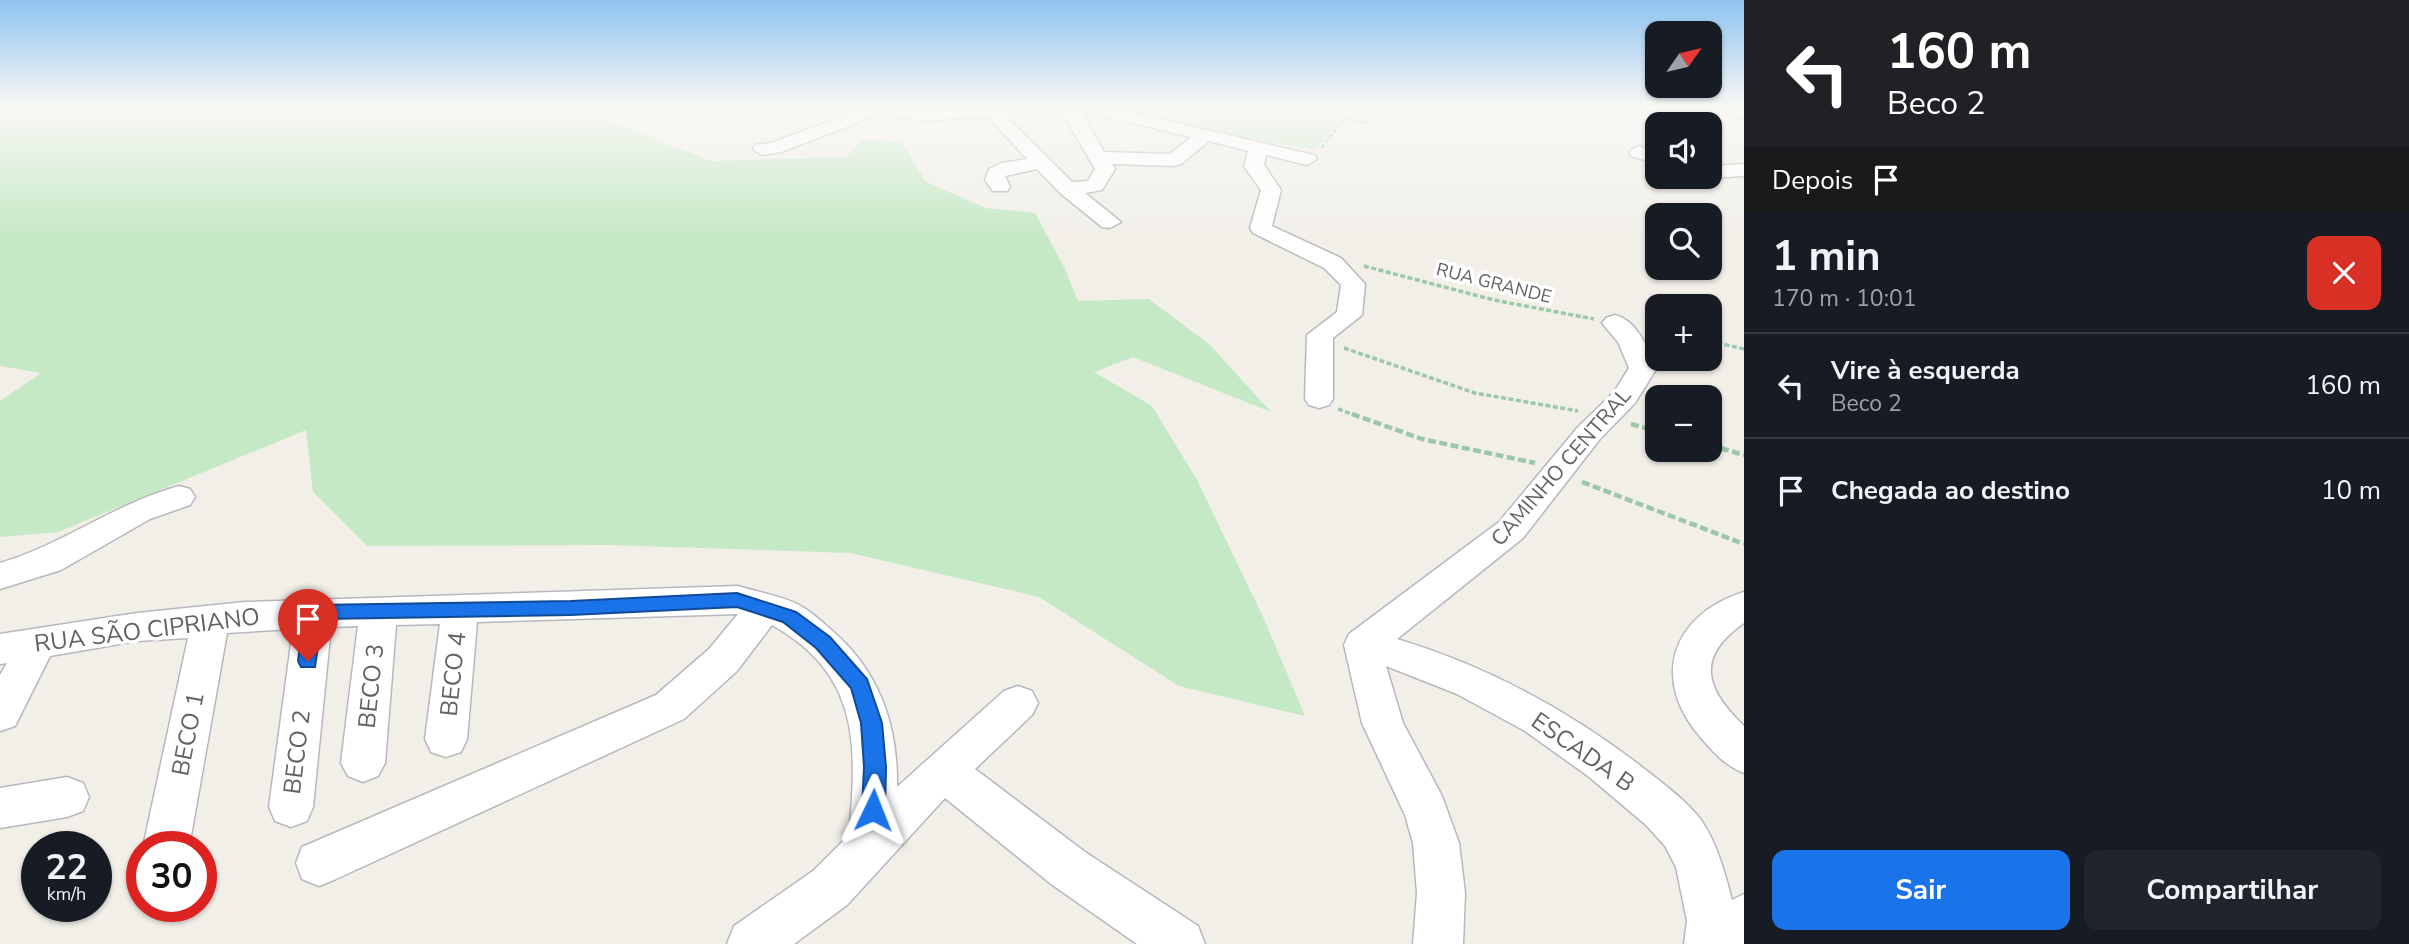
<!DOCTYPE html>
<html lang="pt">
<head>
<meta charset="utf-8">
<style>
  body { margin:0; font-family:"Nunito Sans",sans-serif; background:#20242c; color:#f1f3f6; height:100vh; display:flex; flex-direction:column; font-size:26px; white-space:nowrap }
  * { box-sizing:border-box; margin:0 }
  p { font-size:23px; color:#9ea1a6 }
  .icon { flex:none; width:38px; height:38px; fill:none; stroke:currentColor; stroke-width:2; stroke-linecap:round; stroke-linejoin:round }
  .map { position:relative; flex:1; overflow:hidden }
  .side { display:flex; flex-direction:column; background:#171b24; width:665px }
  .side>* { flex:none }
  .hud { background:#202124; color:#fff; overflow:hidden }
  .needle { width:46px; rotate:56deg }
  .tools { position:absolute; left:1645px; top:21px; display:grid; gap:14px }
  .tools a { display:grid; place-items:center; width:77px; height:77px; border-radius:14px; background:#171b24; box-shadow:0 2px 5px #0004; font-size:35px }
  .speed { position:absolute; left:21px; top:831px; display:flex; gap:14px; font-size:35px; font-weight:700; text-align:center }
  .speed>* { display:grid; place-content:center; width:91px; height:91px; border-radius:50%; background:#171b24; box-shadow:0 2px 5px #0004; line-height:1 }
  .speed small { font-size:18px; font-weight:400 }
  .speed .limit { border:10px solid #d22; background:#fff; color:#111 }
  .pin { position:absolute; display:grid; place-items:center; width:60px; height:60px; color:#fff; margin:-72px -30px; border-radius:50% 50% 50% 0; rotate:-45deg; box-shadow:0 0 7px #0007 }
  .pin .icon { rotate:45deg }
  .me { position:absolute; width:77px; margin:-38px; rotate:2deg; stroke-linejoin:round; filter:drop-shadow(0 0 5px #0008) }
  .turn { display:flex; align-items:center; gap:24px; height:147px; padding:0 28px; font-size:32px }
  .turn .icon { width:91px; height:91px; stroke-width:2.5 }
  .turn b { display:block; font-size:49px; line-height:60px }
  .then { display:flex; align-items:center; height:66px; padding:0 28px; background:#0003; gap:14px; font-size:26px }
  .round { display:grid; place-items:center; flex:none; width:74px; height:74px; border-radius:14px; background:#20242c }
  .headline { display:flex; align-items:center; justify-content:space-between; height:119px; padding:0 28px }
  h1 { font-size:42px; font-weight:700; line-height:52px }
  .primary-button { display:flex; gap:14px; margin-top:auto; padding:14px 28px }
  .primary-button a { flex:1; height:80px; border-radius:14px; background:#1a73e8; color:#fff; font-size:28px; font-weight:700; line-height:80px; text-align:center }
  .primary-button a+a { background:#20242c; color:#f1f3f6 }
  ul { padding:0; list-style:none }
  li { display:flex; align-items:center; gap:21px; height:105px; padding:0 28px; border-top:2px solid #363941 }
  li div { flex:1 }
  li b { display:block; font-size:26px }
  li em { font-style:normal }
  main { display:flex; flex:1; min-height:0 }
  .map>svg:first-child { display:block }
  .green { fill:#c5e8c5 }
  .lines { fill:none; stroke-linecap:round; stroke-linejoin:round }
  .minor-casing { stroke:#b5b8bc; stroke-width:3 }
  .path-far2 { stroke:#9cc7a9; stroke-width:2.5; stroke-dasharray:4.5 2; stroke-linecap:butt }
  .path-far1 { stroke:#9cc7a9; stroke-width:3.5; stroke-dasharray:5 2.5; stroke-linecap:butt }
  .path { stroke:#9cc7a9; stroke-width:4.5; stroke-dasharray:8 3.5; stroke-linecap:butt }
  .minor { fill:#fff; fill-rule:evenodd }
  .route { fill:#1a73e8; stroke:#114b97; stroke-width:2 }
  .labels { text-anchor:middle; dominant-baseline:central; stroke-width:7; stroke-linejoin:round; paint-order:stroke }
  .far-street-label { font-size:18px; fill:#5f6368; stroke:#fff }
  .street-label { font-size:21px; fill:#5f6368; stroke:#fff }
  .near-street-label { font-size:24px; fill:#5f6368; stroke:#fff }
</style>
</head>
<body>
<main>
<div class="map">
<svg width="1744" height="944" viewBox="0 0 1744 944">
  <rect width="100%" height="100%" fill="#f1efe8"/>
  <g class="green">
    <polygon points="0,107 601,107 602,118 711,161 846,157 861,140 901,142 926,182 986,208 1035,213 1065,269 1078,301 1149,299 1209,344 1271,412 1133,357 1094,372 1152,406 1197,480 1264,619 1305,716 1179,686 1039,597 851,553 609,545 367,546 313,492 306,430 58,532 0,537 0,401 41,373 0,366"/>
    <polygon points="1111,107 1351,107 1316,150 1232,136 1107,110"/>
  </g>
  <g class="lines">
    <g class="minor-casing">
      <g id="minor">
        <path d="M868 107H902L925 111 1049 107 1041 112 1005 115 1072 182 1088 181 1095 169 1063 114 1065 107H1106L1314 155 1317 159 1307 165 1266 155 1264 165 1281 190 1272 226 1341 258 1365 284 1362 315 1333 338V399L1329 405 1319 408 1309 405 1305 399 1307 335 1337 312 1341 285 1324 268 1253 233 1250 228 1261 190 1244 166 1248 151 1209 141 1181 164 1174 166 1112 164 1115 169 1102 190 1085 193 1121 222 1110 228 1102 227 1060 193 1037 169 1005 176 1010 187 1007 191H993L985 180 989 169 1002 163 1027 159 987 116 925 121 883 113 781 152 762 155 753 149 755 145 771 143ZM1081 111 1085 112 1191 137 1170 154 1104 152Z"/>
        <polygon points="1472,107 1492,107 1478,115 1472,114"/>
        <polygon points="1717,107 1744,107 1744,117 1720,111"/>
        <polygon points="1638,146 1657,152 1657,164 1631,156 1629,152"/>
        <polygon points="1744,164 1744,176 1710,178 1705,177 1710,177 1710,166"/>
        <path d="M1615 315C1638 321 1647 348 1657 368L1635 403 1600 439 1523 538 1397 639C1487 666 1568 710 1642 767 1662 783 1685 799 1701 820 1717 843 1725 873 1732 900L1744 894V944H1684L1687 921 1676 867 1665 846 1646 825 1588 776 1525 731 1457 694 1386 666 1403 723 1442 796 1459 843 1465 893 1463 944H1413L1417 893 1413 843 1405 815 1362 723 1344 645 1349 634 1499 522 1578 427 1614 392 1629 368 1618 342 1602 323 1606 318Z"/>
        <path d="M179 486 190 489 195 497 190 505 150 519 61 570 0 589V563C64 544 114 504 179 486Z"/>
        <path d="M738 586C757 592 777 595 795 603 808 609 819 619 830 629 879 670 898 724 897 787L1004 691 1018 686 1032 691 1038 703 1032 715 975 769 1085 852 1198 926 1205 944H1137L1051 884 945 798 847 905 794 944H727L734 926 813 871 849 835C857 746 861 675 772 625L737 671 684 719 336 879 319 886 302 879 296 863 302 847 656 695 709 649 738 614 477 622 467 739 461 752 446 757 431 752 425 739 440 624 396 625 385 763 378 776 363 782 348 776 341 763 358 626 331 627 313 807 307 821 291 827 275 821 269 807 293 629 227 633 189 847H143L188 638 137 641 50 656 15 726 0 731V675L7 663 0 664V634L137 613 245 602Z"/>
        <path d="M1744 592V623C1695 657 1705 689 1744 726V773C1726 766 1715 754 1702 739 1650 681 1670 615 1744 592Z"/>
        <polygon points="67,777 83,783 89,797 83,811 67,817 0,828 0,788"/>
      </g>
    </g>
    <g class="path-far2">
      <polyline points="1345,118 1367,123 1381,107"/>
      <polyline points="1321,148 1354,107"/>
    </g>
    <g class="path-far1">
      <polyline points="1364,266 1494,300 1594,319"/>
      <polyline points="1710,341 1744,349"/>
      <polyline points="1344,348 1475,393 1578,411"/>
      <polyline points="1338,409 1357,416"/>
    </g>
    <g class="path">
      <polyline points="1352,414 1422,439 1535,463"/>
      <polyline points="1631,424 1657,431"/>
      <polyline points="1710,445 1744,455"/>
      <polyline points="1582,482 1744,544"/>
    </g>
    <use href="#minor" class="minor"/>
  </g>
  <linearGradient id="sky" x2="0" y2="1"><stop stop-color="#8fc3f1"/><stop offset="0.45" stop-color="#f9f8f5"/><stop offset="1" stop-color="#f9f8f5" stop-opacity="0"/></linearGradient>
  <rect width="1744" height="239" fill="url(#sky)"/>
  <polygon class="route" points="737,593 796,612 830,637 867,679 882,723 886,767 885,810 881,817 873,820 865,817 862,810 864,767 861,723 851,688 816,648 783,622 737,607 571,615 322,619 315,667 301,667 298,661 304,612 314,605 571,601"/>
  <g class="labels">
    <g class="far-street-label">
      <text transform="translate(1494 283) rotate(14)">RUA GRANDE</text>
    </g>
    <g class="street-label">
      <text transform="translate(1561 467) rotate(-49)">CAMINHO CENTRAL</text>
    </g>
    <g class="near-street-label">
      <text transform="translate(147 630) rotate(-7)">RUA SÃO CIPRIANO</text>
      <text transform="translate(453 674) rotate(-84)">BECO 4</text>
      <text transform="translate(371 686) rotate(-84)">BECO 3</text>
      <text transform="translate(188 734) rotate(-79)">BECO 1</text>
      <text transform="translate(297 752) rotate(-83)">BECO 2</text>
      <text transform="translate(1583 752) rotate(35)">ESCADA B</text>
    </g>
  </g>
</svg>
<div class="tools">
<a><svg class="needle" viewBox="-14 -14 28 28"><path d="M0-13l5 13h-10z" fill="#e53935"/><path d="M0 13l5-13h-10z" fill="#9ea1a6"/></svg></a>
<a><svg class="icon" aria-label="sound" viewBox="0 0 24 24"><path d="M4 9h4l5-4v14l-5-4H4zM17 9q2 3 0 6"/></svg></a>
<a><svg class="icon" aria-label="search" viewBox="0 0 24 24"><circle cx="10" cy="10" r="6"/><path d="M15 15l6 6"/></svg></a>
<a>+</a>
<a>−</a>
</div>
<div class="speed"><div>22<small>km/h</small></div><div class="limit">30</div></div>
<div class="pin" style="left:308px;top:661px;background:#d93025"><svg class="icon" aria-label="arrive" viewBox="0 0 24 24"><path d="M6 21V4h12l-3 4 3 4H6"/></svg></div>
<svg class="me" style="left:873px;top:810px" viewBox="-20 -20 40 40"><path d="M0-17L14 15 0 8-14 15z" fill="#1a73e8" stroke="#fff" stroke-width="4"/></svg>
</div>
<section class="side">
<div class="hud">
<div class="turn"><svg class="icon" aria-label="left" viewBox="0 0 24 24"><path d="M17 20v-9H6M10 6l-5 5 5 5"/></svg><div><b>160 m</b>Beco 2</div></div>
<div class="then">Depois<svg class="icon" aria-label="arrive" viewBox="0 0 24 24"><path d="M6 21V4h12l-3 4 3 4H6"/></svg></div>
</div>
<div class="headline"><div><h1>1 min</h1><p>170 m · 10:01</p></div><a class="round" style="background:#d93025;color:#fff"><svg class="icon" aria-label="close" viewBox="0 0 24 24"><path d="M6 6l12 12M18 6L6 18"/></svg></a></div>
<ul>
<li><svg class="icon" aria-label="left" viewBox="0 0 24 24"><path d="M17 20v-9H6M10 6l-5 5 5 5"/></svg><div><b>Vire à esquerda</b><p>Beco 2</p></div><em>160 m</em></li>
<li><svg class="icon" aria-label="arrive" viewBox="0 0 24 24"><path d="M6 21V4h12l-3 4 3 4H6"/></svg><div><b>Chegada ao destino</b></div><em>10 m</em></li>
</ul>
<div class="primary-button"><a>Sair</a><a>Compartilhar</a></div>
</section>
</main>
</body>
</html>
